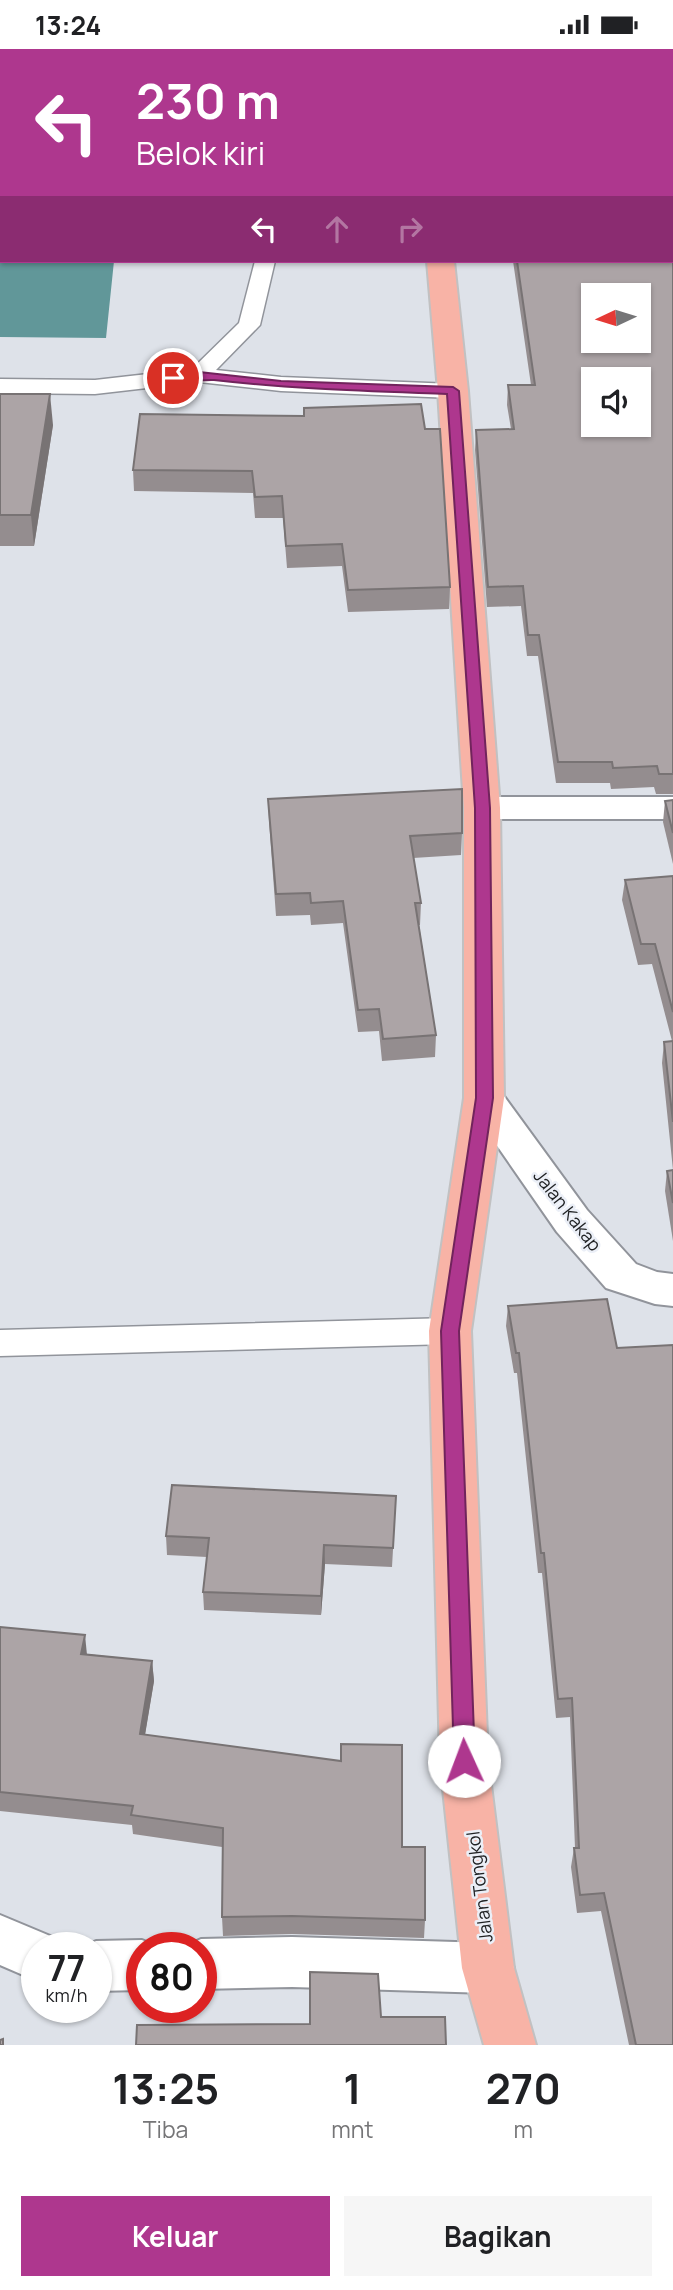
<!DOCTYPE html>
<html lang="id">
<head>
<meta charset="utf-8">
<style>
  body { margin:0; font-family:Manrope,sans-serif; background:#f6f6f6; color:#202124; height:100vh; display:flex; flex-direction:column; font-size:26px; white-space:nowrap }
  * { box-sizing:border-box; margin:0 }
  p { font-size:23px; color:#757577 }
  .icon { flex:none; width:38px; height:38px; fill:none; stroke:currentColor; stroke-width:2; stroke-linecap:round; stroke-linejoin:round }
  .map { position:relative; height:1996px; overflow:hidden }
  .side { display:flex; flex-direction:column; background:#fff; flex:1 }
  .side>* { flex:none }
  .hud { position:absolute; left:0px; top:0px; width:674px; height:214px; box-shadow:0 2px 5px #0004; background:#ae378e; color:#fff; overflow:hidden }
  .needle { width:46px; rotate:266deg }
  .controls { position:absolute; left:581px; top:234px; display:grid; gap:14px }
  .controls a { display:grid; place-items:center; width:70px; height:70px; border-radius:0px; background:#fff; box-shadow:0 2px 5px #0004; font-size:35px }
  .speed { position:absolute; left:21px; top:1883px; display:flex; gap:14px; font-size:35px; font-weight:700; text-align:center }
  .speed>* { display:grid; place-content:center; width:91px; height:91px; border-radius:50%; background:#fff; box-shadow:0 2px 5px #0004; line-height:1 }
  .speed small { font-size:18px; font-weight:400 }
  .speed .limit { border:10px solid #d22; background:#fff; color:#111 }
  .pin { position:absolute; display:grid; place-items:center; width:60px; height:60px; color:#fff; margin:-30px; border:4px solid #fff; border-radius:50%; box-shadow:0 2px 7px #0007 }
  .me { position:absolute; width:77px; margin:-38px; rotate:358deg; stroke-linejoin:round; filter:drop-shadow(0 0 5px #0008) }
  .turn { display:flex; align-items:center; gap:24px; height:147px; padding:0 21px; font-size:32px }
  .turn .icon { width:91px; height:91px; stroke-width:2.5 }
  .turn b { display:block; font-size:49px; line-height:60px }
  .lanes { display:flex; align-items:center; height:66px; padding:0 21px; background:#0003; justify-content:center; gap:35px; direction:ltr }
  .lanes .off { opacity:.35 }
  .eta { display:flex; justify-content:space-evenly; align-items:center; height:119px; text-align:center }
  .eta b { font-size:42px; font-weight:700; line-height:49px }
  .primary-button { display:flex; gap:14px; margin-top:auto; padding:14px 21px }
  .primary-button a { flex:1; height:80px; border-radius:0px; background:#ae378e; color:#fff; font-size:28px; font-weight:700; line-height:80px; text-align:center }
  .primary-button a+a { background:#f6f6f6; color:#202124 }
  .status { display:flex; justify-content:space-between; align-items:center; height:49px; padding:0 35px; background:#fff; direction:ltr }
  .status svg { height:19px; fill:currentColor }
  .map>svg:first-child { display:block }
  .water { fill:#619799 }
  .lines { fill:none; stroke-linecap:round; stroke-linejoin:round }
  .lane-casing { stroke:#91949b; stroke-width:3 }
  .street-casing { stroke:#91949b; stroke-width:4 }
  .highway-casing { stroke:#c1c1c2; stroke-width:4 }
  .lane { fill:#fff; fill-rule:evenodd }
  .street { fill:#fff; fill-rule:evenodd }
  .highway { fill:#f8b3a6; fill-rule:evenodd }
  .wall { fill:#948d8f }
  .shaded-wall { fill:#787374 }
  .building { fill:#aca4a6; stroke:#787374; stroke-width:2; fill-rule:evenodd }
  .route { fill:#ae378e; stroke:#71245c; stroke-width:2 }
  .labels { text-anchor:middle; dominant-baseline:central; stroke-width:5; stroke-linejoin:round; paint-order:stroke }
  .street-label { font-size:18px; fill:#202224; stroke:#ebeff7 }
</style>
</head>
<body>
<div class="status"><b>13:24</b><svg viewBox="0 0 49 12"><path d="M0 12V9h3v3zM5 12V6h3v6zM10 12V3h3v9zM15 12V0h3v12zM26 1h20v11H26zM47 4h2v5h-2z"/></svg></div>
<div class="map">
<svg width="673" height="1996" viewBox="0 0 673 1996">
  <rect width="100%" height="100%" fill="#dee2e9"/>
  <polygon class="water" points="0,106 2,212 114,212 106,289 0,288"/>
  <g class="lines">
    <g class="lane-casing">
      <g id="lane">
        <rect x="0" y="64" width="2" height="12"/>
        <polygon points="255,212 275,212 260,276 216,321 281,328 453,335 461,337 464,342 461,347 453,349 281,342 199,333 95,345 0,344 0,330 95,331 192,320 239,274"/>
        <polygon points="450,1269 462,1273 466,1282 462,1291 450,1295 0,1307 0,1281"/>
      </g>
    </g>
    <g class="street-casing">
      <g id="street">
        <polygon points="482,748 673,748 673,770 482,770 470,767 464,759 470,751"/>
        <polygon points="484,1035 498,1039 587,1161 636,1215 657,1223 673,1225 673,1257 655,1255 606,1239 557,1183 464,1049 470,1039"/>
        <polygon points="0,1866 55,1889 59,1899 37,1899 37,1932 0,1916"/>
        <polygon points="292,1888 488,1894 506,1901 514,1919 506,1937 488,1944 292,1938 201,1940 201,1899 182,1899 201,1890"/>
        <polygon points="142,1891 161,1899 142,1899 142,1941 96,1942 96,1899 79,1899 96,1892"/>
      </g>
    </g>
    <g class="highway-casing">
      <g id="highway">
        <rect x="425" y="0" width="24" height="2"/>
        <polygon points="427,212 454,212 468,342 500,759 504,1049 471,1282 488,1712 514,1919 536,1996 484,1996 462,1919 440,1712 429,1282 464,1049 464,759 438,342"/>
      </g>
    </g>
    <use href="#lane" class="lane"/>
    <use href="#street" class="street"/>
    <use href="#highway" class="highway"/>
  </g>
  <g class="wall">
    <polygon points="673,0 673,745 656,745 654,738 611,740 610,734 556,734 538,607 527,607 521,557 487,558 475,401 476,381 511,380 507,356 508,336 531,336 513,212 672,212 672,2"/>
    <polygon points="0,345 53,376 34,497 0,497"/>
    <polygon points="304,359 450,538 449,560 348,563 342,517 287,519 283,469 255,469 253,444 134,442 133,421 304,367"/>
    <polygon points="268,750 462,784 461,806 413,809 421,854 420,876 419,876 436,986 435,1008 382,1012 379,982 358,983 343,874 311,876 310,866 276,867 269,772"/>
    <polygon points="673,751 673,815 663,773 665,752"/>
    <polygon points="673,827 673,1121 662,1014 664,993 672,992 652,915 638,916 622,851 625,831"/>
    <polygon points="673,1121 673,1192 665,1142 667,1122"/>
    <polygon points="607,1250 673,1996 629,1996 601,1862 577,1864 571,1818 574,1799 575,1799 570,1668 556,1669 542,1524 538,1524 517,1324 514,1324 506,1277 508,1257"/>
    <polygon points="396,1447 392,1518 325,1515 321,1566 204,1561 203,1543 207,1508 167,1506 166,1487"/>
    <polygon points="0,1578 87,1605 152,1612 154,1632 145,1685 402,1798 425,1871 424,1889 292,1885 223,1887 222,1868 222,1798 133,1785 132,1776 0,1762"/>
  </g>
  <g class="shaded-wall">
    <polygon points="50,345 53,376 34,497 31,466"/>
    <polygon points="324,1496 325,1515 321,1566 321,1547"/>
    <polygon points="85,1586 87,1606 81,1605"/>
    <polygon points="152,1612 154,1632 142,1704 140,1685"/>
  </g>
  <g class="building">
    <polygon points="475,0 673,0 673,164 672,165 672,2 475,2"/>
    <path d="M672 182H673V725H659L657 717 613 719 612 713H558L539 586H528L523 537 488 538 476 381 514 380 508 336H535L517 212H672ZM593 247H639V292H593ZM593 331H639V376H593Z"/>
    <polygon points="0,345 50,345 31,466 0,466"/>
    <polygon points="421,355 425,380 440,380 450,538 348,541 342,495 286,497 282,447 255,448 252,422 133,421 140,365 304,367 304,359"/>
    <polygon points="462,740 462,784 410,787 421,854 415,854 436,986 383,990 379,960 358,961 343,852 311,854 310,844 276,845 268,750"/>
    <polygon points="673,751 673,784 665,752"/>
    <polygon points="673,827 673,963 655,895 641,895 625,831"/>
    <polygon points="673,992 673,1073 664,993"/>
    <polygon points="673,1121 673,1154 667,1122"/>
    <polygon points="607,1250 617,1299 673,1296 673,1996 636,1996 604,1844 580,1846 574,1799 579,1799 572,1649 558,1650 544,1504 541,1504 519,1304 516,1304 508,1257"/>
    <polygon points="172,1436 396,1447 393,1499 324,1496 321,1547 203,1543 209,1489 166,1487"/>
    <polygon points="0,1578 85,1586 81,1605 152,1612 140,1685 341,1712 341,1695 402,1696 402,1798 425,1798 425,1871 292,1867 222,1868 223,1779 131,1766 133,1757 0,1743"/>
    <polygon points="310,1923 378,1925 381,1968 445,1968 446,1996 136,1996 137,1976 310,1975"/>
    <polygon points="3,1990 3,1996 0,1996 0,1991"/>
  </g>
  <path class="route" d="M199 323 281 332 453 338 459 342 490 759 493 1049 459 1282 475 1712 472 1718 464 1721 457 1718 454 1712 441 1282 476 1049 475 759 447 345C369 342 292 340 214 331 201 330 177 336 167 329L173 325Z"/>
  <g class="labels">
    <g class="street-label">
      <text transform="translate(568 1161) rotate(52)">Jalan Kakap</text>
      <text transform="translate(479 1838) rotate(-97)">Jalan Tongkol</text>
    </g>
  </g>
</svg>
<div class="controls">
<a><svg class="needle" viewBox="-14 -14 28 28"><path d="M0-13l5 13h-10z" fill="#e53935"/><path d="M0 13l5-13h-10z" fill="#757577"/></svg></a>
<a><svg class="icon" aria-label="sound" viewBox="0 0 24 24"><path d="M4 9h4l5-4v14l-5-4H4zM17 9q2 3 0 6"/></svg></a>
</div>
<div class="speed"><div>77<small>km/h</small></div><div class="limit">80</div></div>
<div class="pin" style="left:173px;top:329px;background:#d93025"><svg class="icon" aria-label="arrive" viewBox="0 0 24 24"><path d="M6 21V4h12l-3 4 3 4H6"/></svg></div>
<svg class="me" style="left:464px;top:1712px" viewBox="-20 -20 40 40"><circle r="19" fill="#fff"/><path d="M0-13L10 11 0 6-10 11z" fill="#ae378e"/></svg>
<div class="hud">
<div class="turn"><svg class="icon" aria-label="left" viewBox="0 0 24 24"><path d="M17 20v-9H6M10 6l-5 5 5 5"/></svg><div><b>230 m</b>Belok kiri</div></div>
<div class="lanes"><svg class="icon" aria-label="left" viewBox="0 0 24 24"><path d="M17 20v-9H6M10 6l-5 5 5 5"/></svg><svg class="icon off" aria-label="ahead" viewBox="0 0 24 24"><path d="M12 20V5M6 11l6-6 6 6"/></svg><svg class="icon off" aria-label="right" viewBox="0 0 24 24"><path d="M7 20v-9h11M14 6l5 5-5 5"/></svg></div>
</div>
</div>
<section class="side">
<div class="eta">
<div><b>13:25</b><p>Tiba</p></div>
<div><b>1</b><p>mnt</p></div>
<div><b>270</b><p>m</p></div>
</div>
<div class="primary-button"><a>Keluar</a><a>Bagikan</a></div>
</section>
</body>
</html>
